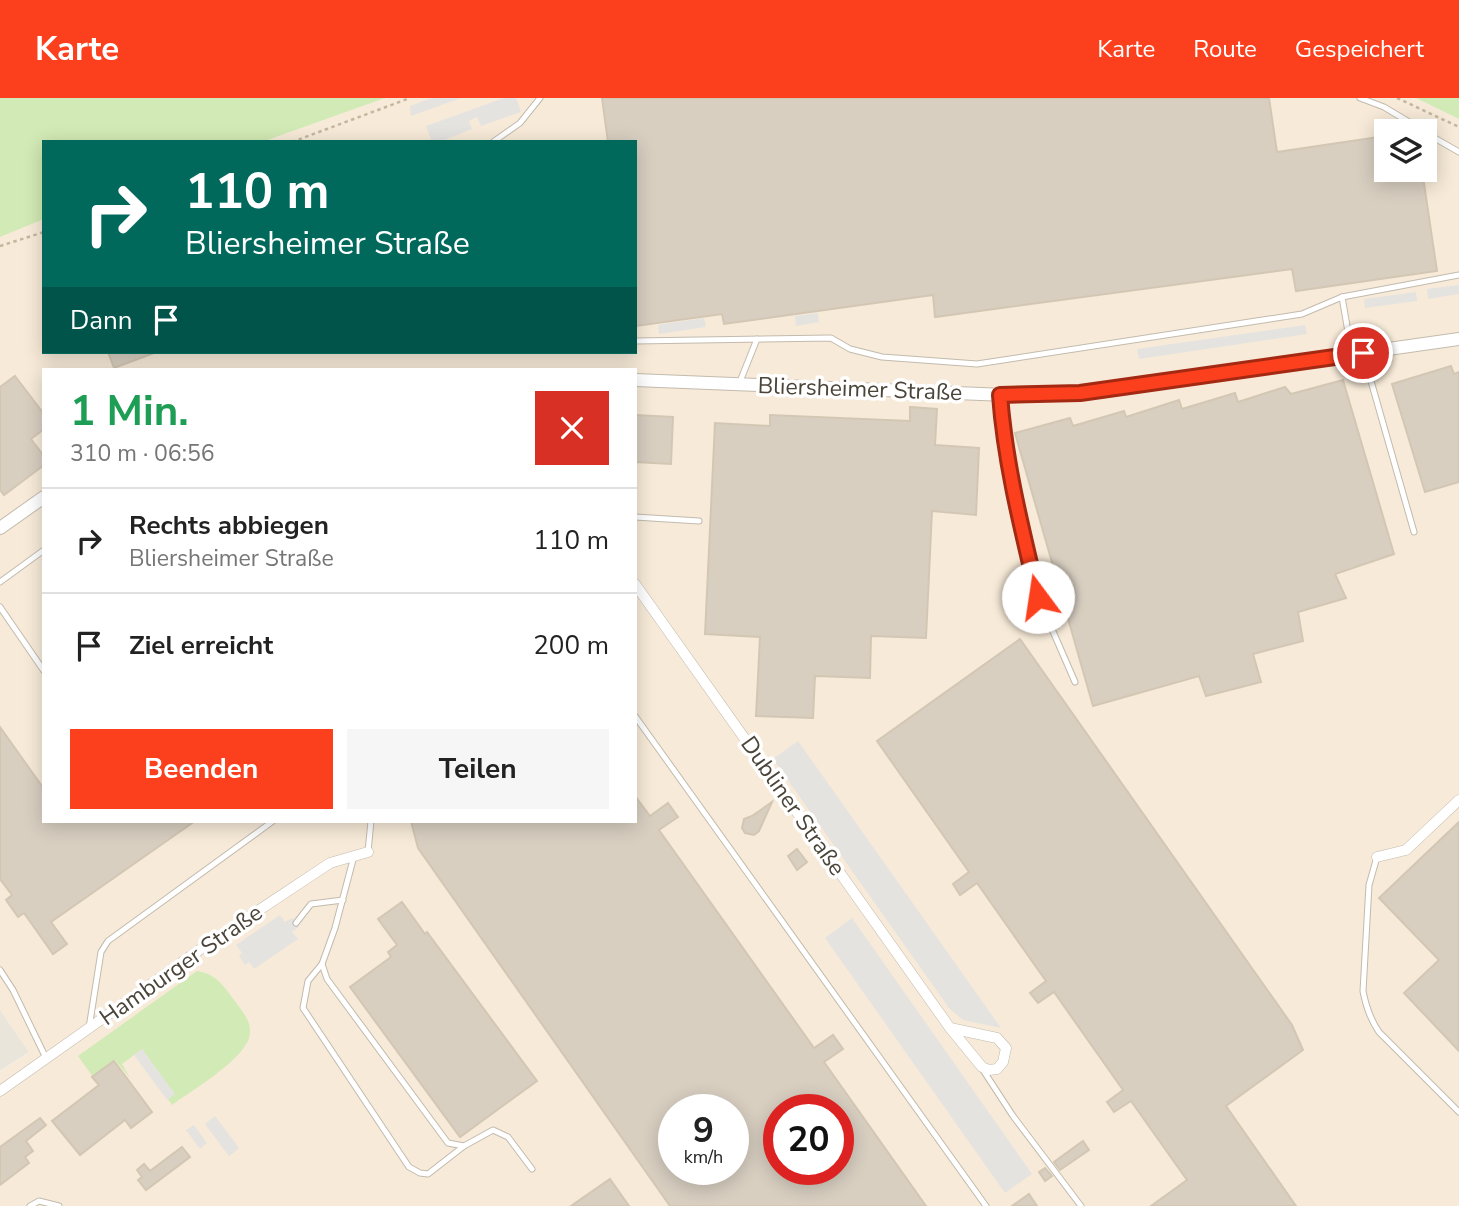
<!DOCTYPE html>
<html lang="de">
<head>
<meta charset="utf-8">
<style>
  body { margin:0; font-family:"Nunito Sans",sans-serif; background:#f6f6f6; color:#222; height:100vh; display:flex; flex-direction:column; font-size:26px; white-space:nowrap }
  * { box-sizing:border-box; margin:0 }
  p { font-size:23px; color:#767676 }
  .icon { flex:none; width:38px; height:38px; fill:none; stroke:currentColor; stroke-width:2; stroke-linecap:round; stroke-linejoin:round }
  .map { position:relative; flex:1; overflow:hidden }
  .panel { position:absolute; left:42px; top:270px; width:595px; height:455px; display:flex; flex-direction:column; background:#fff; border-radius:0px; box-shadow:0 4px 18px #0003 }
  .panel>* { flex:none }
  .banner { position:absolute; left:42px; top:42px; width:595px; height:214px; border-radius:0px; box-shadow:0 4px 18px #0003; background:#00695c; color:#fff; overflow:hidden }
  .buttons { position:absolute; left:1374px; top:21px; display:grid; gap:14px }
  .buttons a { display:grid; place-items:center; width:63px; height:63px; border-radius:0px; background:#fff; box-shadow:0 4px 18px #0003; font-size:35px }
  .speed { position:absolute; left:658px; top:996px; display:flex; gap:14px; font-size:35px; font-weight:700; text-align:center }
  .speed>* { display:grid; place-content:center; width:91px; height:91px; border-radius:50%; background:#fff; box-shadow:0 4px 18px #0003; line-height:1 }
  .speed small { font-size:18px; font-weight:400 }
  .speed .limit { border:10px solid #d22; background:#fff; color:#111 }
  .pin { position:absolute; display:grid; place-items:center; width:60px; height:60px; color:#fff; margin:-30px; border:4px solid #fff; border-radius:50%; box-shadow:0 2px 7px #0007 }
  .me { position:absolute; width:77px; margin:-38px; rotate:346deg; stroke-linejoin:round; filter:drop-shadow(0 0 5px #0008) }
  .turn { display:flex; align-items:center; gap:24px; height:147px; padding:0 28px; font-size:32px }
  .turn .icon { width:91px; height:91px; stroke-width:2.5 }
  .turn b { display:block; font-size:49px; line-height:60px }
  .then { display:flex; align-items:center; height:66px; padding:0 28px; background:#0003; gap:14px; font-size:26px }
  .round { display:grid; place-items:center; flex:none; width:74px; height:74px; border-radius:0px; background:#f6f6f6 }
  .headline { display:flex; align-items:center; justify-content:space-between; height:119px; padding:0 28px }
  h1 { font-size:42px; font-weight:700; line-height:52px; color:#1e9e55 }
  .primary-button { display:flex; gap:14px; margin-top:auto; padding:14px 28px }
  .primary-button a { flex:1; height:80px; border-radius:0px; background:#fc3f1d; color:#fff; font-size:28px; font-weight:700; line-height:80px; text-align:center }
  .primary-button a+a { background:#f6f6f6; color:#222 }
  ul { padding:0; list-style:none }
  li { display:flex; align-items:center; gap:21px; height:105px; padding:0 28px; border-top:2px solid #e0e0e0 }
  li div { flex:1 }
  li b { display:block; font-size:26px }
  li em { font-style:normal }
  header { display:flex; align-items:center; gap:42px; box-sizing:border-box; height:98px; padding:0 35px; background:#fc3f1d; color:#fff }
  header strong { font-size:33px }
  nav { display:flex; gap:38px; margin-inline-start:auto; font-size:24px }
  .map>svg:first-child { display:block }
  .residential { fill:#eae5da }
  .commercial { fill:#f7ead8; fill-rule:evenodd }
  .green { fill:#d2eab5 }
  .parking { fill:#e5e3e0 }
  .building { fill:#d8cfc1; stroke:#d3c7b4; stroke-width:2; fill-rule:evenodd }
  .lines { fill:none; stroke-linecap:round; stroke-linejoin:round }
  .service-casing { stroke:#c2bbae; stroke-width:7 }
  .minor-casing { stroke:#c2bbae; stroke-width:11 }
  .tertiary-casing { stroke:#c2bbae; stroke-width:14 }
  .path { stroke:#c4b79f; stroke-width:2.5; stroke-dasharray:3.5 3.5; stroke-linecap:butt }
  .service { stroke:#fff; stroke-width:5 }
  .minor { stroke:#fff; stroke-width:10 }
  .tertiary { stroke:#fff; stroke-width:12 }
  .route-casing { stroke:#a42913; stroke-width:18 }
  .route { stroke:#fc3f1d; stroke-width:12 }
  .labels { text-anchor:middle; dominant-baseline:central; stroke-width:7; stroke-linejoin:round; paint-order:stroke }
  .street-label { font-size:23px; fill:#4b4439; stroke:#fff }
</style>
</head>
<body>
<header>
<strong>Karte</strong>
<nav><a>Karte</a><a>Route</a><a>Gespeichert</a></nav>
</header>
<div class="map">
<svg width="1459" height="1108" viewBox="0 0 1459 1108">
  <rect width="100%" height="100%" fill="#f6f3ec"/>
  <polygon class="residential" points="0,912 29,954 0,973"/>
  <path class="commercial" d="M385 0H1416L1459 21V1108H0V974L29 954 0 912V139L44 121V254H635V44H262ZM1386 33H1424V72H1386ZM44 271H635V723H44ZM674 1012H733V1071H674ZM779 1012H838V1071H779Z"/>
  <g class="green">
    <polygon points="0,0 385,0 262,44 44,44 44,121 0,139"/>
    <polygon points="1416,0 1459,0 1459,21"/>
    <path d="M197 873C216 876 224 888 234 902 241 912 251 922 250 935 249 959 191 993 172 1007L168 1001 174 996 142 951 122 966 130 980 115 962 93 979 78 958Z"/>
  </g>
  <g class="parking">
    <polygon points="432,0 461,0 411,18 410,8"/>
    <polygon points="504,0 516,0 521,14 481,28 477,19 469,23 472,31 439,44 432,44 426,28"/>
    <polygon points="1459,187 1459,196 1428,201 1427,191"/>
    <polygon points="1416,194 1417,203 1365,210 1364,201"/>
    <polygon points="818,215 819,224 796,228 795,218"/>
    <polygon points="704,220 706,229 659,236 658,227"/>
    <polygon points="1305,227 1307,236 1139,261 1137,251"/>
    <polygon points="798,643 1001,930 963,922 949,910 773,661"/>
    <polygon points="280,817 285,824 292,820 299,829 292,834 298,841 254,871 249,864 245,867 239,858 242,855 236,847"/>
    <polygon points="852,820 1032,1076 1005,1095 825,840"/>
    <polygon points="142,951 175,996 167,1002 134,957"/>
    <polygon points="215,1018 239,1050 229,1058 205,1026"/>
    <polygon points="194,1027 207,1045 200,1051 186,1032"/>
  </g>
  <g class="building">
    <polygon points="602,0 1269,0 1277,54 1386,38 1386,72 1422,72 1437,173 1296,193 1292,171 935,219 933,197 724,226 722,216 635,228 635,44 608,44"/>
    <polygon points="108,254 154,254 154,255 114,270"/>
    <polygon points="1451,268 1454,276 1459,274 1459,384 1425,394 1392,286"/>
    <polygon points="15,278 44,316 44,331 31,341 44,358 44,367 4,397 0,392 0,289"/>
    <polygon points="1343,282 1394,456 1335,476 1346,500 1298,514 1303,543 1253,556 1261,584 1206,598 1199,578 1093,608 1015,335 1070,320 1073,328 1124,313 1126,319 1179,302 1182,311 1235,295 1238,304 1285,289 1291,296"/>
    <polygon points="910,309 937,311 935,347 979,350 976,417 932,413 926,540 871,538 870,580 815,578 813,620 756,618 760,539 705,536 715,325 770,328 770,317 910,323"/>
    <polygon points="635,317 673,319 671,366 635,364"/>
    <polygon points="1020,541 1292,927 1303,952 1226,1008 1296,1108 1151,1108 1187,1082 1131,1003 1114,1014 1107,1004 1123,992 1054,894 1038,905 1030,895 1046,883 977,785 960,797 953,786 969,774 877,643"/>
    <polygon points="0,629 44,691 44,723 195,723 51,824 67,846 53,856 24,815 18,819 6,802 12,797 0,781"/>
    <path d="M635 698 650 718 668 705 678 719 659 732 814 950 833 937 843 951 824 964 926 1108H670L418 750 411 723H635ZM674 1012H733V1071H674ZM779 1012H838V1071H779Z"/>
    <polygon points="772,704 759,733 754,737 745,735 742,730 744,721 752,718"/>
    <polygon points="1459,724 1459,953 1404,895 1439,862 1379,800"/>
    <polygon points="797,751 807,764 797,772 788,758"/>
    <polygon points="402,804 425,836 427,834 537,983 460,1039 350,889 391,859 388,854 397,847 378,821"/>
    <polygon points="114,963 152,1014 131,1030 125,1022 80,1057 52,1023 99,987 92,979"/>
    <polygon points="40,1020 46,1027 26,1043 33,1053 25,1059 29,1065 0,1087 0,1049"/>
    <polygon points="1083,1043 1089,1052 1060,1072 1054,1064"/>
    <polygon points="182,1049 190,1059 146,1092 138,1082 142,1079 137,1072 144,1066 150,1073"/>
    <polygon points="1045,1070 1052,1078 1045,1083 1039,1074"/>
    <polygon points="610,1081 629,1108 571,1108"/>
    <polygon points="1029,1096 1037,1108 1012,1108"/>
  </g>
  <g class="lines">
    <g class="service-casing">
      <g id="service">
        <polyline points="1360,0 1384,9 1424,33"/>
        <polyline points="1424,34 1459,54"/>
        <polyline points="493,44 520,25 540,0"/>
        <polyline points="1342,199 1352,257"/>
        <polyline points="635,243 831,240 850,251 882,259 977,266 1302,216 1342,199 1459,177"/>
        <polyline points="1363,255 1414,434"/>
        <polyline points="739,286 757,241"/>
        <polyline points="1000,297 1006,353 1017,411 1038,499 1075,584"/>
        <polyline points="635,419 699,423"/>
        <polyline points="0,484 44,452"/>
        <polyline points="0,509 44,573"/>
        <polyline points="635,618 986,1108"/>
        <polyline points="368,754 371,723"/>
        <polyline points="354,758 335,830 322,866 327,881 448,1045 464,1048 493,1032 508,1039 532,1071"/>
        <path d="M1377 759 1369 787 1363 893C1366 909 1370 921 1379 934L1459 1014"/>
        <polyline points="296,825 311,806 343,802"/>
        <polyline points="322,866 308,883 303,910 409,1069 420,1075 428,1076 464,1048"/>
        <polyline points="0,872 13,892 46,960"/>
        <polyline points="89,930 101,854 108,843 273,723"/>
        <polyline points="983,972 1013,1018 1081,1108"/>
        <polyline points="30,1108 39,1103 59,1108"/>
      </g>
    </g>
    <g class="minor-casing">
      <g id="minor">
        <polyline points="635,486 950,930 982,969 989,972 997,971 1003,964 1006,950 997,940 950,930"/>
        <polyline points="1377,759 1406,752 1459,702"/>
        <polyline points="0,993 205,848 330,765 368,754"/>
      </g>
    </g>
    <g class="tertiary-casing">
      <g id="tertiary">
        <polyline points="635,282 1006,297 1080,295 1459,241"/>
        <polyline points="0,430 44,399"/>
      </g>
    </g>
    <g class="path">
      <polyline points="1397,0 1459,29"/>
      <polyline points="292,44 410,0"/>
      <polyline points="0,148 44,134"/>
    </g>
    <use href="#service" class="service"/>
    <use href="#minor" class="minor"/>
    <use href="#tertiary" class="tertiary"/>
  </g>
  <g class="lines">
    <g class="route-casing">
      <path id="route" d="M1038 499C1022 432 1005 365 1000 297L1080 295 1363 255"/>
    </g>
    <use href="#route" class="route"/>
  </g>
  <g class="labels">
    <g class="street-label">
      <text transform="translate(860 291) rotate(2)">Bliersheimer Straße</text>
      <text transform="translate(793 708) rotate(55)">Dubliner Straße</text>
      <text transform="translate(181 867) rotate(-35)">Hamburger Straße</text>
    </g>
  </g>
</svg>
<div class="buttons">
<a><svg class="icon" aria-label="layers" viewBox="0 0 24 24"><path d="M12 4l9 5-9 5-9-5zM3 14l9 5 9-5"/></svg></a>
</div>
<div class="speed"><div>9<small>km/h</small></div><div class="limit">20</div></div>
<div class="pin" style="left:1363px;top:255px;background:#d93025"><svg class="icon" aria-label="arrive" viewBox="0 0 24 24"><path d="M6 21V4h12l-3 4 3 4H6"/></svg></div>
<svg class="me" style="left:1038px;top:499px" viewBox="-20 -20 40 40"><circle r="19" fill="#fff"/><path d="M0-13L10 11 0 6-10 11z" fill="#fc3f1d"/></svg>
<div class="banner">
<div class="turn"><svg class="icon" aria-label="right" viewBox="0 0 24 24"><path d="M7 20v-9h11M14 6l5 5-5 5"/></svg><div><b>110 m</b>Bliersheimer Straße</div></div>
<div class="then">Dann<svg class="icon" aria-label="arrive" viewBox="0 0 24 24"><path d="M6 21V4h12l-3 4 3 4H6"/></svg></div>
</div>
<section class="panel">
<div class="headline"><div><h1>1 Min.</h1><p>310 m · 06:56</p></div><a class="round" style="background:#d93025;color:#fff"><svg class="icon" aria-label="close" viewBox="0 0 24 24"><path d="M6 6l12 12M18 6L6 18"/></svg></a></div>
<ul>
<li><svg class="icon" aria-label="right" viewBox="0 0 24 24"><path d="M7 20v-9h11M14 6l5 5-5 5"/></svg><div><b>Rechts abbiegen</b><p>Bliersheimer Straße</p></div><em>110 m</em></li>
<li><svg class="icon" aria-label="arrive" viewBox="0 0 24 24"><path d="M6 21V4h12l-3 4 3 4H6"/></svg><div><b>Ziel erreicht</b></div><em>200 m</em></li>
</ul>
<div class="primary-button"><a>Beenden</a><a>Teilen</a></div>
</section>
</div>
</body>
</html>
